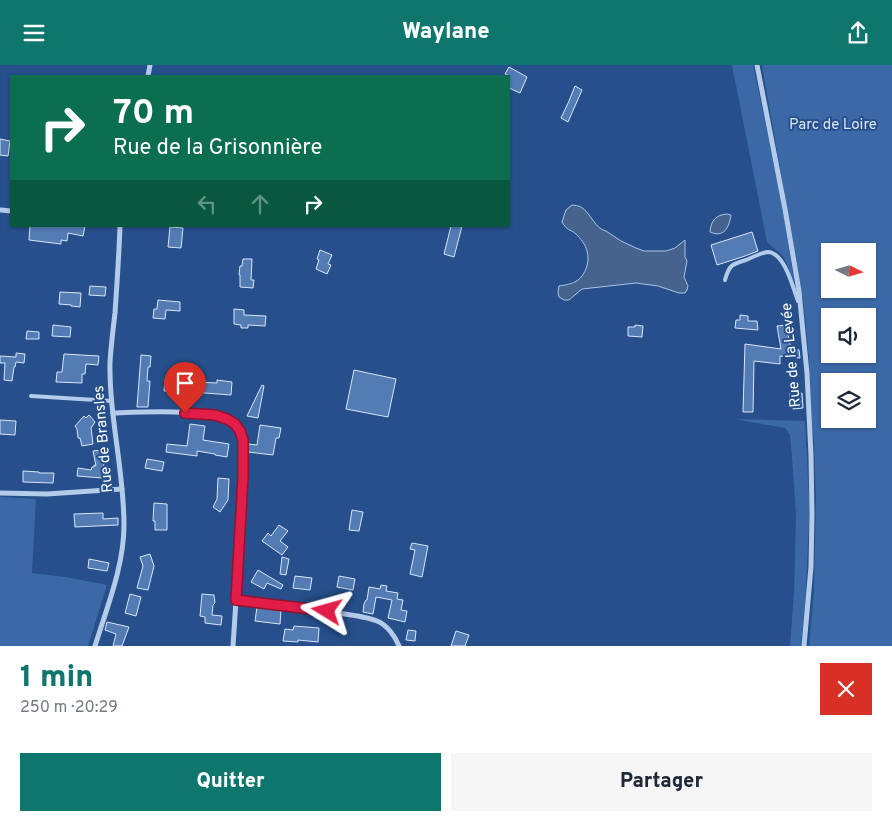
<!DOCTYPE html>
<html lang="fr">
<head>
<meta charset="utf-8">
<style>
  body { margin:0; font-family:Overpass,sans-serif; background:#f6f6f7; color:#1f2937; height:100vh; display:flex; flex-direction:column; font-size:19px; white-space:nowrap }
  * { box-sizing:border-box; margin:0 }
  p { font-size:16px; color:#747a83 }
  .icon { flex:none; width:28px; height:28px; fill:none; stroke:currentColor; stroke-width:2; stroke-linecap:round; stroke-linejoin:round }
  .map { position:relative; height:581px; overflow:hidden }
  .side { display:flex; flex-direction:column; background:#fff; flex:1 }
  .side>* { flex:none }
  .banner { position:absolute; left:10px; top:10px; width:500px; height:152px; border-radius:0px; box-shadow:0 1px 4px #0004; background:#0b6e4f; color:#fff; overflow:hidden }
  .needle { width:32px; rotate:95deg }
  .tools { position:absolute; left:821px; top:178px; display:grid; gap:10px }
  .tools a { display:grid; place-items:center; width:55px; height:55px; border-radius:0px; background:#fff; box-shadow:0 1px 4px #0004; font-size:25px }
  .pin { position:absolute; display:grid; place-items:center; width:42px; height:42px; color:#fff; margin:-51px -21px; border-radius:50% 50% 50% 0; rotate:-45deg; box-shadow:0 0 5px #0007 }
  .pin .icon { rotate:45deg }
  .me { position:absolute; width:55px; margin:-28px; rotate:278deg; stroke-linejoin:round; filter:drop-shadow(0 0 4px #0008) }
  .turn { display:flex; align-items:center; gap:18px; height:105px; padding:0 20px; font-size:22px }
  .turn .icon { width:65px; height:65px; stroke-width:2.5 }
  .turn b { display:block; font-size:35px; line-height:42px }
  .lanes { display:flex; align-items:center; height:48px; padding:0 20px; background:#0003; justify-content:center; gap:25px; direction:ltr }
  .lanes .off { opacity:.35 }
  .round { display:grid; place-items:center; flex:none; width:52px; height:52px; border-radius:0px; background:#f6f6f7 }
  .overview { display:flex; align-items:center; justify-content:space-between; height:85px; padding:0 20px }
  h1 { font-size:30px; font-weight:800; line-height:38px; color:#0f766e }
  .action { display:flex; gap:10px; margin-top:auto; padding:10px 20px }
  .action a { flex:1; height:58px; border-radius:0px; background:#0f766e; color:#fff; font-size:20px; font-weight:800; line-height:58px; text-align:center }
  .action a+a { background:#f6f6f7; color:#1f2937 }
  header { display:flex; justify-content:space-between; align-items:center; height:65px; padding:0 20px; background:#0f766e; color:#fff; font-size:22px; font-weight:800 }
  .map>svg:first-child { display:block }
  .green { fill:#3b69a8; fill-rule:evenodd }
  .water { fill:#46638e; stroke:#a9c5ea }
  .building { fill:#537bb4; stroke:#d9e6f8 }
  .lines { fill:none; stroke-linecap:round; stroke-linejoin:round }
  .service { stroke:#b5cbea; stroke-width:4 }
  .minor { stroke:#b5cbea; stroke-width:5 }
  .route-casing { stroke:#92132f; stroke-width:12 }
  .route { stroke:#e11d48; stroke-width:9 }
  .labels { text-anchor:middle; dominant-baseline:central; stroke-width:4; stroke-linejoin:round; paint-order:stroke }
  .park-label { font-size:15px; fill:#d9e6f8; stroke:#264f8b }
  .street-label { font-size:15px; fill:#fff; stroke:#264f8b }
</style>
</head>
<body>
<header><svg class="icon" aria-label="menu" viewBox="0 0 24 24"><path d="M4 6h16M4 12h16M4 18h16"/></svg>Waylane<svg class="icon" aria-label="share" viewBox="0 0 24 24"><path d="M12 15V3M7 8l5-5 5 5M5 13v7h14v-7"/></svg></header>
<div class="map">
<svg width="892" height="581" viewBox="0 0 892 581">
  <rect width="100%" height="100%" fill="#264f8b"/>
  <g class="green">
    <polygon points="732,0 753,0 781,133 794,216 792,216 788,201 783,191 767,177"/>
    <path d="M762 0H892V581H809L814 526 816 435 814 377 812 359 809 294 804 241ZM830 186H868V224H830ZM830 251H868V289H830ZM830 316H868V354H830Z"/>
    <polygon points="737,354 805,356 809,433 809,456 805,542 801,581 790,581 794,528 796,450 792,392 790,370 785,363 739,355"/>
    <polygon points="0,432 36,434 32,508 65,512 107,520 88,581 0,581"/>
  </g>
  <g class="water">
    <path d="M572 140C574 140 579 141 581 142 591 148 595 164 606 166L621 176 636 183 644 186H666L675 183 685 175V192L687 196 684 212 688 221 687 225 685 228H679L658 221 636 218 582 224 569 235H564L559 232 558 227 559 221C565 220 573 219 578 215 586 209 590 196 587 186 586 180 580 173 576 169 569 163 568 167 562 157L566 145Z"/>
    <path d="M727 149 731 150C729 163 724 173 710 167 711 155 716 150 727 149Z"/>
  </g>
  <g class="building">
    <polygon points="509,2 527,12 520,28 509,23 509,11 505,9"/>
    <polygon points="575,21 582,25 568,57 561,53 569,36"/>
    <polygon points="0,74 10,76 8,91 0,90"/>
    <polygon points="30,161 85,161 83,171 68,168 67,176 61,175 61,179 29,175"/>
    <polygon points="451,161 462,161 454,192 444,189"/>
    <polygon points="170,162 183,163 181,183 168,182"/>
    <polygon points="752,167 758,186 745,191 717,200 711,180"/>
    <polygon points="320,185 332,190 328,199 331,200 327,209 316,204 319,195 317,194"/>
    <polygon points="243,194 252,194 251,215 254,215 253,223 240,222 240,210 239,210 240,201 242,201"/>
    <polygon points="90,221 106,222 105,231 89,230"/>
    <polygon points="60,227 81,228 80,242 71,241 71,240 59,239"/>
    <polygon points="158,235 180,237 180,246 166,245 165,254 153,253 154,244 157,244"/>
    <polygon points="234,244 244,245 244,250 266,251 265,261 248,260 248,263 241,263 241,260 234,259"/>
    <polygon points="740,250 748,251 748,256 757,256 758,265 735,263 736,255 740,255"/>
    <polygon points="53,260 71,262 70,272 52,271"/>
    <polygon points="635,260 643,261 642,272 628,271 628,262 635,262"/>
    <polygon points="786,260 791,284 799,285 800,293 780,291 780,299 754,296 753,347 743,347 745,279 781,284 777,261"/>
    <polygon points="27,266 39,267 39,274 26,274"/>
    <polygon points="16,288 25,289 24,298 16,297 15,302 14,302 12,316 4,315 5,298 0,298 0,291 16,292"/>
    <polygon points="64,289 99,291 98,300 86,299 85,309 82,309 82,318 56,317 57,307 62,307"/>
    <polygon points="141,290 151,291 150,302 148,302 147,316 150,316 148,342 137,342"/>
    <polygon points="354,305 396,314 388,352 346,344"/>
    <polygon points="190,312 197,313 197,317 217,318 217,315 232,317 231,330 205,328 164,326 165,315 190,316"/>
    <polygon points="262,320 264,321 258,353 247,351"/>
    <polygon points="790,328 802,328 803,343 793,344 793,336 790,336"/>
    <polygon points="89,350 95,357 91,363 93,379 82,381 80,373 78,373 77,364 75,361 84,351 86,353"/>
    <polygon points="0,355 16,356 15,370 0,369"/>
    <polygon points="190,359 205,361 203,375 229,379 227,392 215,390 215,389 197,386 197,391 166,387 167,379 187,381"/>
    <polygon points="260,360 281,363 279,373 276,373 273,390 248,387 248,379 257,380"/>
    <polygon points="102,385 104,398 102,413 77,411 78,403 91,405 92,402 94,402 94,400 96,401 93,386"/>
    <polygon points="147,394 164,397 162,406 145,403"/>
    <polygon points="23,406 39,407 39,408 54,408 53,418 23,417"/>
    <polygon points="218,413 229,414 228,435 220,447 213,442 217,434"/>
    <polygon points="154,438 167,439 167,465 155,465 155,456 153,456"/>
    <polygon points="352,445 363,447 359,466 349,465"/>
    <polygon points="103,448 103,454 118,453 118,460 75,462 74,449"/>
    <polygon points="279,460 288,466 280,476 288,482 282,490 262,476 268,468 271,471"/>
    <polygon points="412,478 428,481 422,512 410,509 415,485 410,484"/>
    <polygon points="150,489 154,501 148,525 137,523 143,501 140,492"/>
    <polygon points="282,492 289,494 286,510 280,509"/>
    <polygon points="89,494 109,498 107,506 88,503"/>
    <polygon points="258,505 283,520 281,524 267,518 264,524 251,517"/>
    <polygon points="295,511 312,513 310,525 293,523"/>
    <polygon points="339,511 355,514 353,525 337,522"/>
    <polygon points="381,520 387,521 386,526 398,528 397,534 403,535 401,545 407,546 405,557 388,553 392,535 376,532 373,549 363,547 364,539 366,535 367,535 369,522 380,524"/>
    <polygon points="130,529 141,532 136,551 125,548"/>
    <polygon points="202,529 214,530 215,538 213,540 212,550 222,551 221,560 205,558 205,552 200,551"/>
    <polygon points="257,542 281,545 280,559 255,556"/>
    <polygon points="107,557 129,562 122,581 113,581 116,569 105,565"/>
    <polygon points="294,561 319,563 318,577 298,575 298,577 283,576 285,564 293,565"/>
    <polygon points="408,565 416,566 415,576 406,575"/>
    <polygon points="456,566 469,570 465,581 451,581"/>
  </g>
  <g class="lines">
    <g class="service">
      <path d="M725 215C729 200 732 199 746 195 751 193 763 187 768 187 785 188 793 223 798 236"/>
      <polyline points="31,331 112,336"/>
    </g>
    <g class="minor">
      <polyline points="757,0 785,144 799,226 807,308 811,390 812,449 811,502 804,581"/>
      <polyline points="148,11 150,0"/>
      <polyline points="1,145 11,146"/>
      <path d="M113 348C140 347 217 342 236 360 240 364 242 370 243 377 245 404 242 432 241 460 238 500 236 541 233 581"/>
      <polyline points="0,428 47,429 122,424"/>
      <path d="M236 535C268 539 300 542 332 547 344 549 365 551 377 556 387 560 395 571 399 581"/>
      <path d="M95 581C107 542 124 501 124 460 124 405 109 352 110 297 111 281 113 265 115 248 117 219 119 190 120 161"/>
    </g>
  </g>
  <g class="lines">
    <g class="route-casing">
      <polyline id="route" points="185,348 215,350 227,354 235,359 240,366 243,375 243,412 236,535 327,546"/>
    </g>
    <use href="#route" class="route"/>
  </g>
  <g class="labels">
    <g class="park-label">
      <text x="833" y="60">Parc de Loire</text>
    </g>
    <g class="street-label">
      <text transform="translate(792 290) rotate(-95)">Rue de la Levée</text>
      <text transform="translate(104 374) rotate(-95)">Rue de Bransles</text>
    </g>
  </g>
</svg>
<div class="tools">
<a><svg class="needle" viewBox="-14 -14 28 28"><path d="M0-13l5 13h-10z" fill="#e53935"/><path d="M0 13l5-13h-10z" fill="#747a83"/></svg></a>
<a><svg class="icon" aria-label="sound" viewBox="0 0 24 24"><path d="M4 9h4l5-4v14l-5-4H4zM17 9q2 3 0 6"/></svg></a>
<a><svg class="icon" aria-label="layers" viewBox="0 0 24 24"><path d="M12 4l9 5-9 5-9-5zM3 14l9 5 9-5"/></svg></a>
</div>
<div class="pin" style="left:185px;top:348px;background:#d93025"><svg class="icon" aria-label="arrive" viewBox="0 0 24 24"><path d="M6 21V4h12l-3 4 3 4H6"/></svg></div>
<svg class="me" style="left:327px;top:546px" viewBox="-20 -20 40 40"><path d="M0-17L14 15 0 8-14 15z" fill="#e11d48" stroke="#fff" stroke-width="4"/></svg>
<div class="banner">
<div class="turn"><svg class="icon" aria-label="right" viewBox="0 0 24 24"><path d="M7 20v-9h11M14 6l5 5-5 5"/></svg><div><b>70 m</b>Rue de la Grisonnière</div></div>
<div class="lanes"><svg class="icon off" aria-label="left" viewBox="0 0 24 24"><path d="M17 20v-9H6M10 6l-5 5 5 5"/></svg><svg class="icon off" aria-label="ahead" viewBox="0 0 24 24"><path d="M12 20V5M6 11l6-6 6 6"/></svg><svg class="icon" aria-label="right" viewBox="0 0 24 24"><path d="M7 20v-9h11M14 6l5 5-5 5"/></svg></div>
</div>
</div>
<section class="side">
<div class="overview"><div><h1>1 min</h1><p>250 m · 20:29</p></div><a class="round" style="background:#d93025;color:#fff"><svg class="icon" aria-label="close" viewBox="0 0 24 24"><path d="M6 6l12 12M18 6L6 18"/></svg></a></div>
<div class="action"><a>Quitter</a><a>Partager</a></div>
</section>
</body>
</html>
